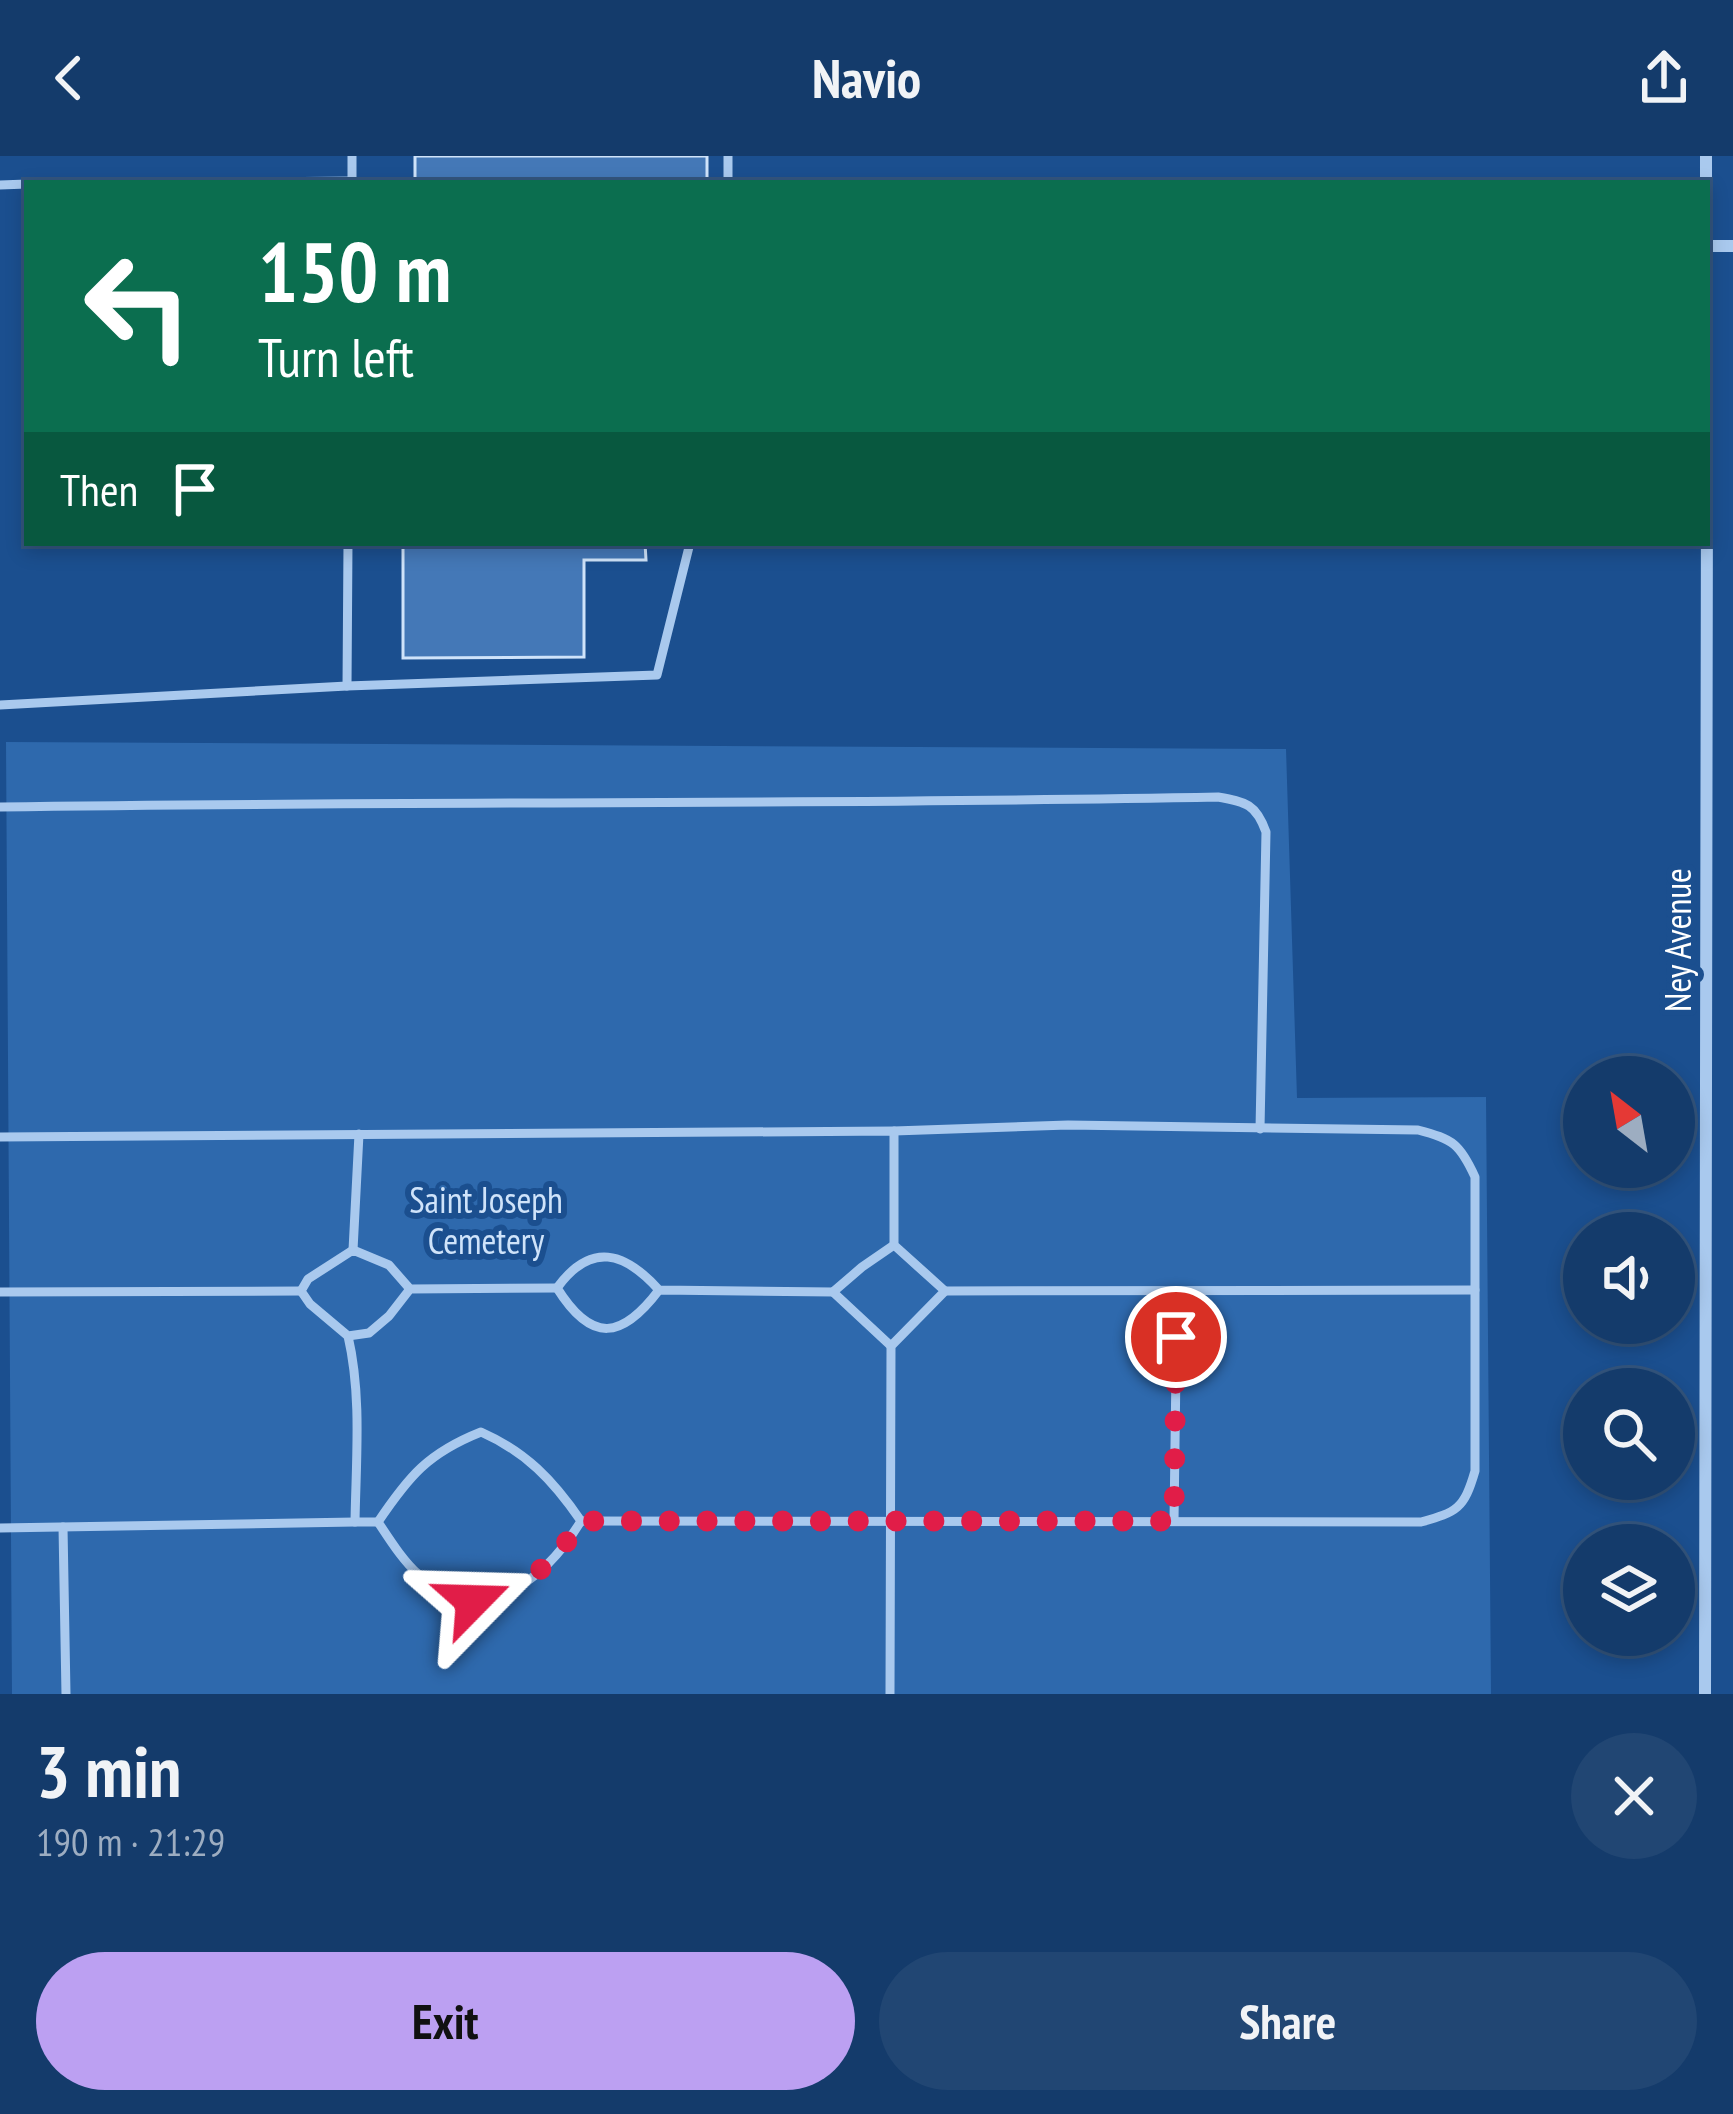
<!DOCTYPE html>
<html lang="en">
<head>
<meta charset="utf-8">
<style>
  body { margin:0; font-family:"PT Sans Narrow",sans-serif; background:#214673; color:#f1f3f6; height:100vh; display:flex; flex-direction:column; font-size:45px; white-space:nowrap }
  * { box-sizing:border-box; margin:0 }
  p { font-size:39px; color:#9dadc1 }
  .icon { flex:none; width:66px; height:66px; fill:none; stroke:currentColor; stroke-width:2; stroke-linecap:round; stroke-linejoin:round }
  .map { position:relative; height:1538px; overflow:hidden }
  .sheet { display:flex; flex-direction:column; background:#143b6b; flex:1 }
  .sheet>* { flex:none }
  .top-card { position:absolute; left:24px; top:24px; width:1686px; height:366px; border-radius:0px; box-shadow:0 6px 18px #0003,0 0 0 3px #33557e; background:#0b6e4f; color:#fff; overflow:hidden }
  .needle { width:78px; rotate:329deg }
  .buttons { position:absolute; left:1563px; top:900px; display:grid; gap:24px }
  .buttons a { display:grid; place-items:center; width:132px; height:132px; border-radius:50%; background:#143b6b; box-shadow:0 6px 18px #0003,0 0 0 3px #33557e; font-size:60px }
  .pin { position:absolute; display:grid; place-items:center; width:102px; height:102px; color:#fff; margin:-51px; border:6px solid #fff; border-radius:50%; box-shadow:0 3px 12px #0007 }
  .me { position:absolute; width:132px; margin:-66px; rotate:68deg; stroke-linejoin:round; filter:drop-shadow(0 0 9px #0008) }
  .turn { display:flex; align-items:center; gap:42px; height:252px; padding:0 36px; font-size:54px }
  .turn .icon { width:156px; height:156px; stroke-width:2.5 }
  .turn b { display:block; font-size:84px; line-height:102px }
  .then { display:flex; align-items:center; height:114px; padding:0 36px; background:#0003; gap:24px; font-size:45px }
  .round { display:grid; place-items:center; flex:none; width:126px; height:126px; border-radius:63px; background:#214673 }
  .summary { display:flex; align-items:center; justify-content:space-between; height:204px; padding:0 36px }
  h1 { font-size:72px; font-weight:600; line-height:90px }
  .primary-button { display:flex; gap:24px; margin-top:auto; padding:24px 36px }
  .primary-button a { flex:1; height:138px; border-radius:72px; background:#bca0f2; color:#111; font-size:48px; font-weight:600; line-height:138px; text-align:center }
  .primary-button a+a { background:#214673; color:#f1f3f6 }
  header { display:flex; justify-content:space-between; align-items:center; height:156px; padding:0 36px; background:#143b6b; font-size:54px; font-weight:600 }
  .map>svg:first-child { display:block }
  .green { fill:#2e69ad }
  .building { fill:#4478b7; stroke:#cfe3fa; stroke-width:3 }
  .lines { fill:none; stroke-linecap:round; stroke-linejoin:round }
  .lane { stroke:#a9c9ee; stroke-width:9 }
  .street { stroke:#a9c9ee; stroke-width:12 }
  .route { stroke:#e11d48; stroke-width:21; stroke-dasharray:0 37.8 }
  .labels { text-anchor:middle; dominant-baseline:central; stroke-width:12; stroke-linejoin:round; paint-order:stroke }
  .street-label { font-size:36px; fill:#fff; stroke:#1b4f8f }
  .park-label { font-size:36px; fill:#cfe3fa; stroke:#1b4f8f }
</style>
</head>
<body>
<header><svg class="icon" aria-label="back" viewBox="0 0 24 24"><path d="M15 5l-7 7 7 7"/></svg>Navio<svg class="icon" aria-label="share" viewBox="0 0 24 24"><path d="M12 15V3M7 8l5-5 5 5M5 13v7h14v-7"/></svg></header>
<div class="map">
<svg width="1733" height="1538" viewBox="0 0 1733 1538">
  <rect width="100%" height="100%" fill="#1b4f8f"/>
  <polygon class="green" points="6,586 1286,593 1297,942 1486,941 1491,1538 12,1538"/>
  <g class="building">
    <rect x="415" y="0" width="292" height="27"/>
    <polygon points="403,387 645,387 646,404 584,404 584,501 403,502"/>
  </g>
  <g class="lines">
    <g class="lane">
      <polyline points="728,0 728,27"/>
      <polyline points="352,25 352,0"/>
      <polyline points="134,27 352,25 352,27"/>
      <polyline points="0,29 27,28"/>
      <polyline points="347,530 657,519 690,387"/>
      <polyline points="0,549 347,530 348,387"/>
      <path d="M0 651C406 645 812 649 1218 641 1246 646 1256 648 1266 676L1260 973"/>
      <polyline points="0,981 894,975 894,1089 945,1135 891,1190 890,1538"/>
      <polyline points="353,1094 359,978"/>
      <polyline points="410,1133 389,1160 369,1177 348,1180 310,1148 301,1135 308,1123 353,1094 389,1109 410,1133 557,1132"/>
      <path d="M659 1134C622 1183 592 1188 557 1132 591 1085 625 1096 659 1134L833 1136"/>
      <polyline points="945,1135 1475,1134"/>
      <polyline points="0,1136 301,1135"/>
      <path d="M348 1180C362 1240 356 1304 355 1366H378"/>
      <polyline points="891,1190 833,1136 862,1111 894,1089"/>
      <path d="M481 1276C526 1296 553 1324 581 1365 545 1424 484 1473 419 1419 403 1405 390 1384 378 1366 409 1320 428 1297 481 1276Z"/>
      <path d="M581 1365 1421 1366C1457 1356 1464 1353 1475 1315V1021C1460 988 1453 983 1418 974L1068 969 894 975"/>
      <polyline points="1174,1365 1177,1135"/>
      <polyline points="63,1371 66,1538"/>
      <polyline points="0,1372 355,1366"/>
    </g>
    <g class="street">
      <polyline points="1706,27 1706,0"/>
      <polyline points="1707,90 1733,90"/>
      <polyline points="1705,1538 1707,318"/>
    </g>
  </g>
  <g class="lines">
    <path class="route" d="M473 1445C525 1432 553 1410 581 1365H1174L1176 1181"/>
  </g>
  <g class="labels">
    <g class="street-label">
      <text transform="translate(1677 784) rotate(-90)">Ney Avenue</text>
    </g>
    <g class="park-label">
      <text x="486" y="1043">Saint Joseph<tspan x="486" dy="41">Cemetery</tspan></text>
    </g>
  </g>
</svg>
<div class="buttons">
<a><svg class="needle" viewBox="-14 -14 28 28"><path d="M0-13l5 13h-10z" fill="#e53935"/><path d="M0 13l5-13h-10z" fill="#9dadc1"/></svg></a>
<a><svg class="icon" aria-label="sound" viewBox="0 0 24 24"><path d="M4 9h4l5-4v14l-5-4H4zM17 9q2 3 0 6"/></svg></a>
<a><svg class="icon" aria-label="search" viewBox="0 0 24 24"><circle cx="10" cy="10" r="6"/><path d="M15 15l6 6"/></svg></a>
<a><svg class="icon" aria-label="layers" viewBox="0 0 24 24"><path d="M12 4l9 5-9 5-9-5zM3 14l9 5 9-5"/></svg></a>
</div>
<div class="pin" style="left:1176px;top:1181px;background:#d93025"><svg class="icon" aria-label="arrive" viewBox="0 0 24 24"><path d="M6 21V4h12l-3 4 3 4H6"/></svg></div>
<svg class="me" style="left:473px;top:1445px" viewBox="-20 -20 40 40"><path d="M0-17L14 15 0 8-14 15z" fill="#e11d48" stroke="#fff" stroke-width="4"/></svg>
<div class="top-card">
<div class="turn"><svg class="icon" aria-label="left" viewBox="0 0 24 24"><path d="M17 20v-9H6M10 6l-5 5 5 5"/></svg><div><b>150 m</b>Turn left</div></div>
<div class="then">Then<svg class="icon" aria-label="arrive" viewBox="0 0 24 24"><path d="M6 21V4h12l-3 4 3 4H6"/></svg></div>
</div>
</div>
<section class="sheet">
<div class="summary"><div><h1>3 min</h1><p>190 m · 21:29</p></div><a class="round"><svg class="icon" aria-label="close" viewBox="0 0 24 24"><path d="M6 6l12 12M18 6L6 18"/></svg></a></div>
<div class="primary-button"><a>Exit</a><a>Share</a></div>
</section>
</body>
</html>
